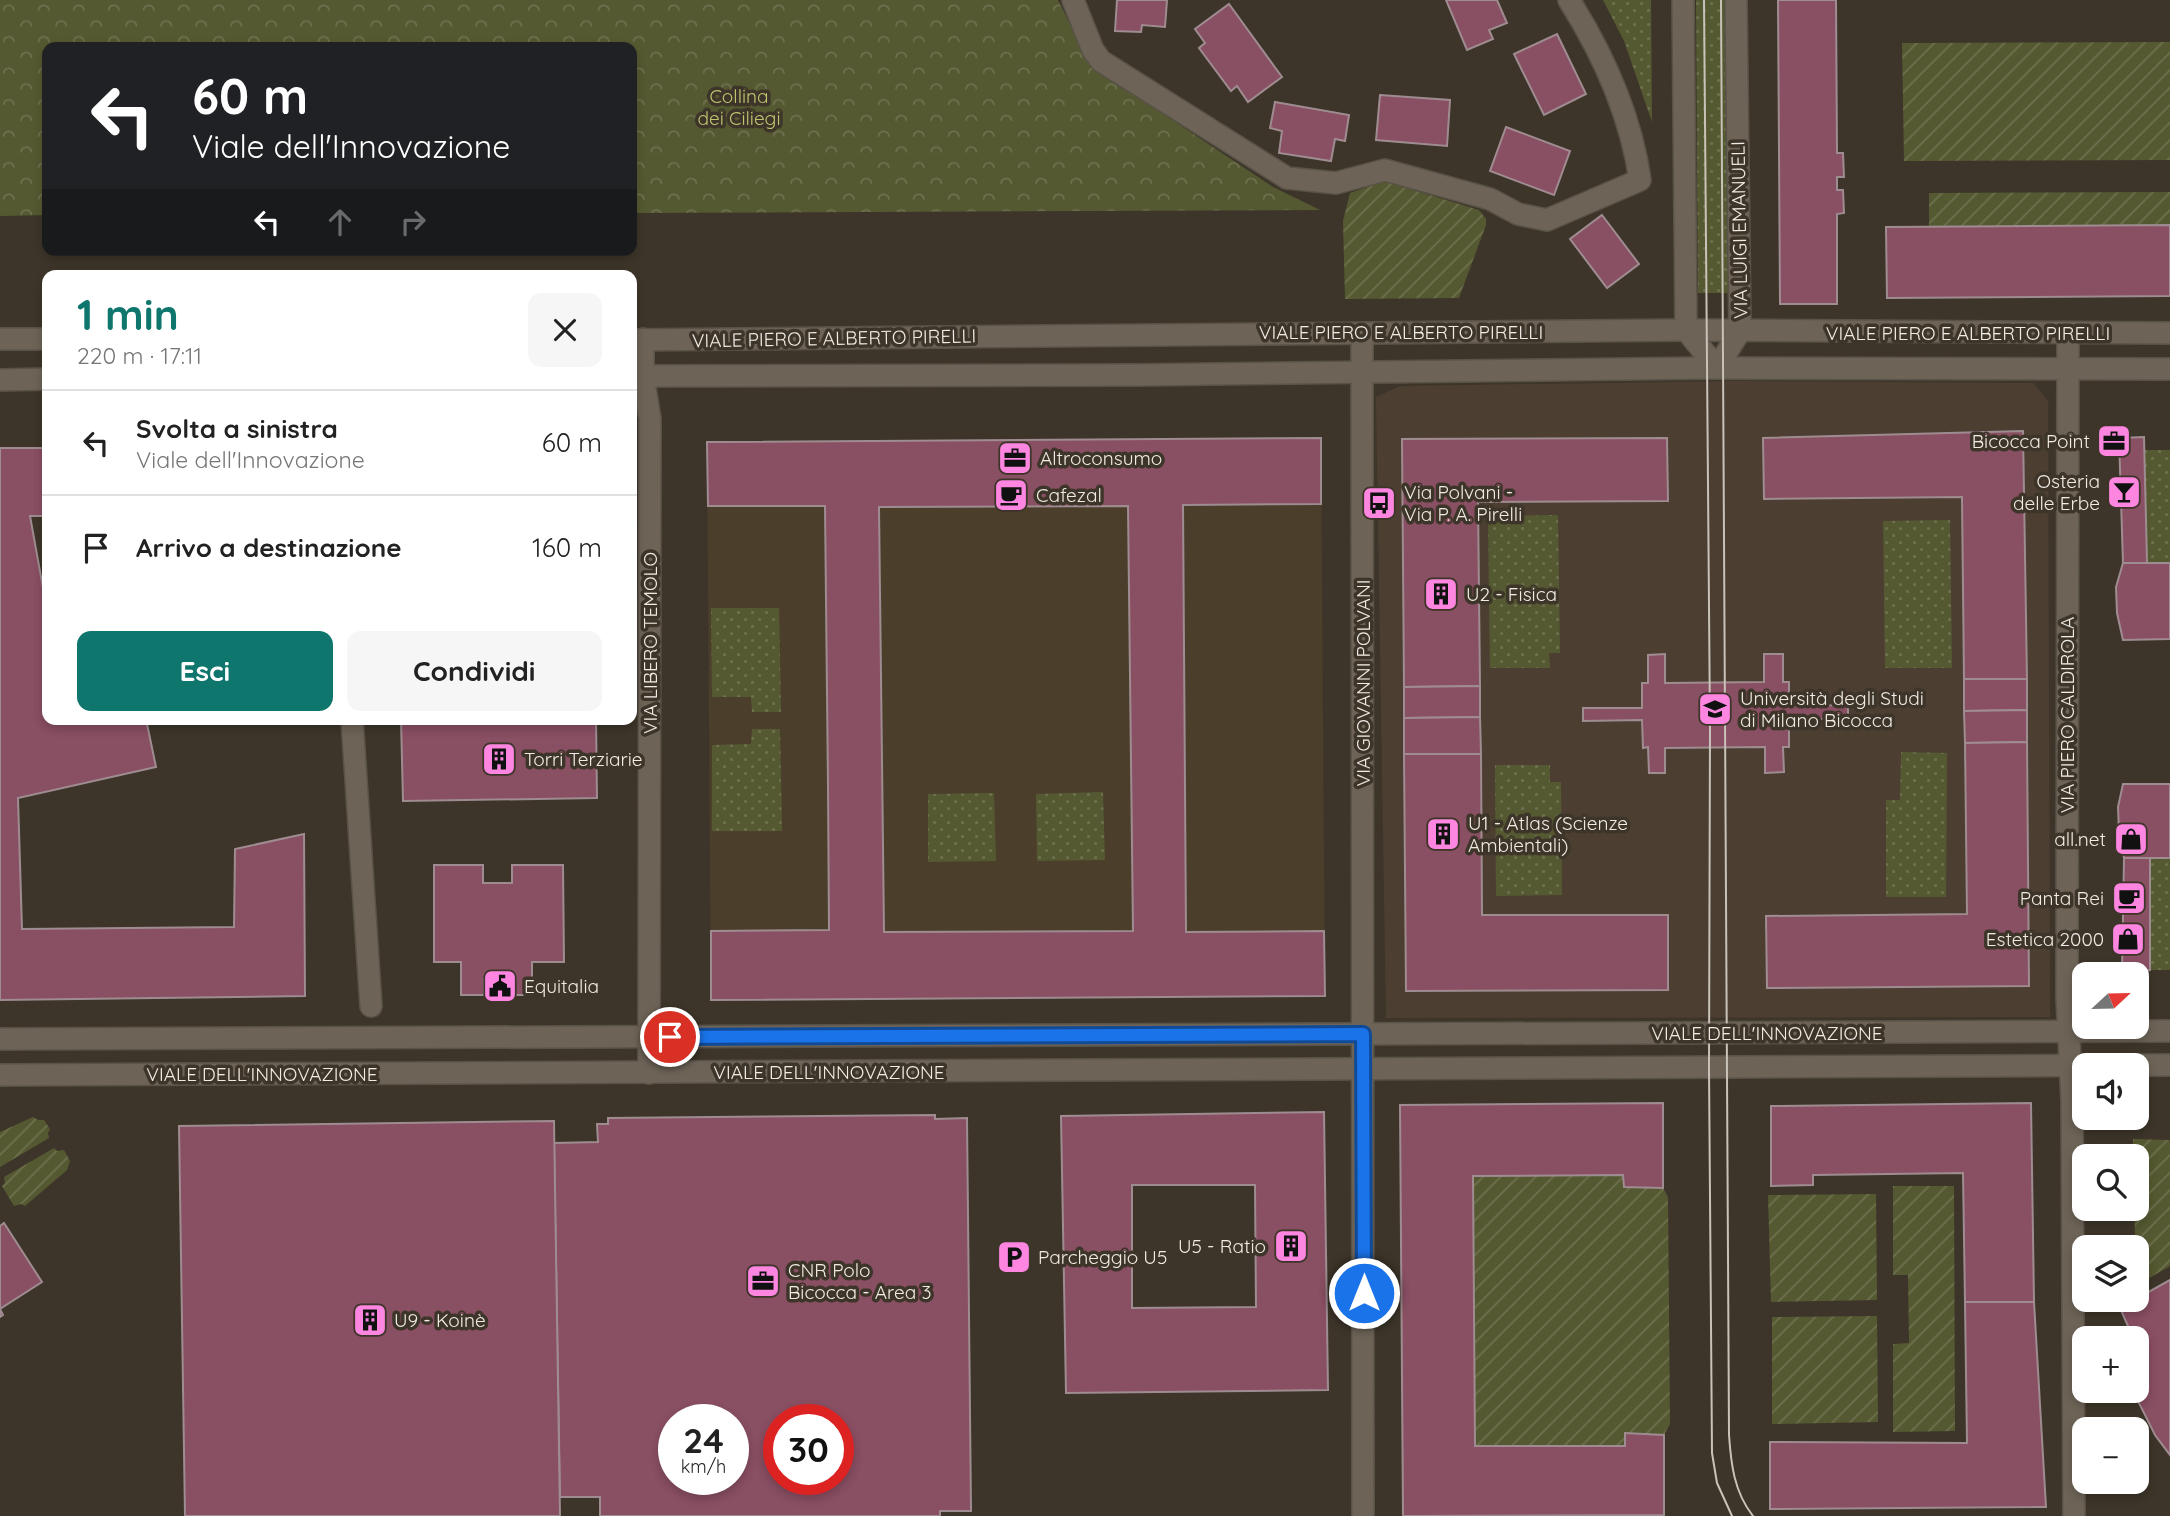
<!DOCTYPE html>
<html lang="it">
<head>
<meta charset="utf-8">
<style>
  body { margin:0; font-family:Quicksand,sans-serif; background:#f6f6f6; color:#222; height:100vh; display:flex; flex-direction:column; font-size:26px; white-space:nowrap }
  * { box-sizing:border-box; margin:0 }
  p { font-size:23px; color:#767676 }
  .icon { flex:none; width:38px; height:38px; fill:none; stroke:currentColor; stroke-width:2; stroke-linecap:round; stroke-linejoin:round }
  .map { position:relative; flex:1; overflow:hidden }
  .drawer { position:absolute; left:42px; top:270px; width:595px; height:455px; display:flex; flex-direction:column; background:#fff; border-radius:14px; box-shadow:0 4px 10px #0003 }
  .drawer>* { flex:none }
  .top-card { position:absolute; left:42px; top:42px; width:595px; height:214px; border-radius:14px; box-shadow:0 4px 10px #0003; background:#202124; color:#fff; overflow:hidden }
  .needle { width:46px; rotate:68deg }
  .controls { position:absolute; left:2072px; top:962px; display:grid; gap:14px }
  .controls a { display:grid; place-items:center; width:77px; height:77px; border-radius:14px; background:#fff; box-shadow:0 4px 10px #0003; font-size:35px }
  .speed { position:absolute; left:658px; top:1404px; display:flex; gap:14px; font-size:35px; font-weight:700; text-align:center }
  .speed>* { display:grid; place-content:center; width:91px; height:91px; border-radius:50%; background:#fff; box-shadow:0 4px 10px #0003; line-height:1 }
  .speed small { font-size:18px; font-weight:400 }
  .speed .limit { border:10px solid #d22; background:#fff; color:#111 }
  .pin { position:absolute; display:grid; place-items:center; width:60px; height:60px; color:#fff; margin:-30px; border:4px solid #fff; border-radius:50%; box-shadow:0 2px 7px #0007 }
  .me { position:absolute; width:77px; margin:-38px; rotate:0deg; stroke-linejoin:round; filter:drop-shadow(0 0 5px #0008) }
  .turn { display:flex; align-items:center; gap:24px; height:147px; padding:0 35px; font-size:32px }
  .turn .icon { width:91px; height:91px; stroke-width:2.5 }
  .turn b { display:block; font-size:49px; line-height:60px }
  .lanes { display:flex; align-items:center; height:66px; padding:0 35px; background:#0003; justify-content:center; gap:35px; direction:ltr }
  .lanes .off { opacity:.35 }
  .round { display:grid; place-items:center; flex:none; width:74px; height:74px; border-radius:14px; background:#f6f6f6 }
  .overview { display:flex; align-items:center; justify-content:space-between; height:119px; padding:0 35px }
  h1 { font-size:42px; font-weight:700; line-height:52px; color:#0f766e }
  .button { display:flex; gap:14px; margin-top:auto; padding:14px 35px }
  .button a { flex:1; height:80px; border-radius:14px; background:#0f766e; color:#fff; font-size:28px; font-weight:700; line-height:80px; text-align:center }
  .button a+a { background:#f6f6f6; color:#222 }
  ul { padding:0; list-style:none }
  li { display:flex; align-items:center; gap:21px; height:105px; padding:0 35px; border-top:2px solid #e0e0e0 }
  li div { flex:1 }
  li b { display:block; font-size:26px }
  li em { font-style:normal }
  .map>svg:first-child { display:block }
  .built { fill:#4b3f2c }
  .education { fill:#4c3f32 }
  .grass { fill:url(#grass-dots) }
  .park { fill:url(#park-crowns) }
  .garden { fill:url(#garden-furrows) }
  .building { fill:#894f62; stroke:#9f8c91; stroke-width:2; fill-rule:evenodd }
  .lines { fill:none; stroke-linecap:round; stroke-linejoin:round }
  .street-casing { stroke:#595248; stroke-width:24 }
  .street { stroke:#6d6457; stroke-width:21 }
  .tram { stroke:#c8c2b9; stroke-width:2 }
  .route-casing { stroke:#114b97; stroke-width:18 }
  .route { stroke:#1a73e8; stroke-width:12 }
  .labels { text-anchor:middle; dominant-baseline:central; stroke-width:7; stroke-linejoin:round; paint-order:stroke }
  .park-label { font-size:19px; fill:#bec66f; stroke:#3d3529 }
  .street-label { font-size:19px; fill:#f0ebe3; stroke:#3d3529 }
  .poi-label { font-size:19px; fill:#f0ebe3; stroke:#3d3529; text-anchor:start }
</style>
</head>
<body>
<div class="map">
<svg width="2170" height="1516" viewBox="0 0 2170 1516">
  <defs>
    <pattern id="grass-dots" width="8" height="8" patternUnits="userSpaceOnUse" patternTransform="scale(1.75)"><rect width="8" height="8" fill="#555931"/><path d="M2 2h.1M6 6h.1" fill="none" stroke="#6e714f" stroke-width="1.8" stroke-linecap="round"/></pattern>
    <pattern id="park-crowns" width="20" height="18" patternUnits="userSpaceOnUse" patternTransform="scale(1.75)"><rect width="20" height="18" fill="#555931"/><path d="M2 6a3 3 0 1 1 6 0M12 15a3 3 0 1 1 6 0" fill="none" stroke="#6e714f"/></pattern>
    <pattern id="garden-furrows" width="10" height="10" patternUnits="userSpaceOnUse" patternTransform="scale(1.75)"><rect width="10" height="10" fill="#555931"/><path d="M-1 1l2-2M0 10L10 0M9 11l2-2" fill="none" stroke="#6e714f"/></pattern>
  </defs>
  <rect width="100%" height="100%" fill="#3d3529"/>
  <polygon class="built" points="1321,438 1325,996 711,1000 707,442"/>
  <polygon class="education" points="1734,381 2033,383 2048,401 2050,1017 1386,1018 1376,397 1400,386"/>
  <g class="grass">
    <polygon points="1603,0 1651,0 1652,122 1624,41"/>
    <polygon points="1696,0 1730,0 1732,293 1698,293"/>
    <polygon points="2144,450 2170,450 2170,563 2147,563"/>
    <polygon points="1558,515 1560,653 1549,653 1550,668 1490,668 1488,516"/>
    <polygon points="1950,520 1952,668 1885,668 1883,521"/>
    <polygon points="711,608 779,608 781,712 752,712 751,697 712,697"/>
    <polygon points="752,729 780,729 782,831 712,831 712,745 751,744"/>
    <polygon points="1901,752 1947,753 1946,897 1886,897 1886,800 1900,800"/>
    <polygon points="1495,765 1550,765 1550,782 1561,782 1562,895 1496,896"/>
    <polygon points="1103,792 1105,860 1037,861 1036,794"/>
    <polygon points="994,793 996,861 928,862 928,794"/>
    <rect x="2150" y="858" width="20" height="112"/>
  </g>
  <polygon class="park" points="0,0 1058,0 1091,66 1273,187 1320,210 632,213 632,47 47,47 47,215 0,216"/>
  <g class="garden">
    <polygon points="2170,42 2170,160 1904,161 1902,43"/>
    <polygon points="1384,181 1479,210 1486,219 1486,225 1459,298 1345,299 1343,221 1350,193"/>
    <polygon points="2170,192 2170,225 1929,226 1929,193"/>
    <polygon points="33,1117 38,1120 44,1120 50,1129 48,1133 49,1138 0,1167 0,1132"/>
    <polygon points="2133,1139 2170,1140 2170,1266 2137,1285 2134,1209 2137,1209 2137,1157 2133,1157"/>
    <polygon points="54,1148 57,1151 64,1150 70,1161 67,1170 25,1206 21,1204 14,1206 2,1186 5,1183 4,1177"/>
    <polygon points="1623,1175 1624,1187 1663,1188 1668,1197 1670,1424 1664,1435 1625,1433 1625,1446 1475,1446 1473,1176"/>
    <polygon points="1893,1186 1954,1186 1955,1431 1893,1432 1893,1344 1909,1343 1908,1275 1893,1275"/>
    <polygon points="1876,1194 1877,1300 1771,1302 1768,1195"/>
    <polygon points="1877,1316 1878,1422 1772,1424 1772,1317"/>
  </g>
  <g class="building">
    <polygon points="1117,0 1167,0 1165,27 1142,25 1141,32 1115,31"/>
    <polygon points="1446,0 1497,0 1507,23 1489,30 1493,39 1467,50"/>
    <polygon points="1778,0 1836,0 1837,153 1843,153 1844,177 1837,177 1837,190 1843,190 1844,213 1837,214 1837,304 1780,304"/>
    <polygon points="1229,4 1282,77 1248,102 1237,86 1231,91 1199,48 1205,43 1195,29"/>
    <polygon points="1557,34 1586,94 1544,115 1514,54"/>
    <polygon points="1380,95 1450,100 1447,146 1376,140"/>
    <polygon points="1275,102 1349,115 1345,141 1335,139 1331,161 1279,153 1282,131 1270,128"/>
    <polygon points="1506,127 1570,151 1554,195 1490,171"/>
    <polygon points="1602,215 1639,264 1607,288 1570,239"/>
    <polygon points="2170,225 2170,296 1887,298 1886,227"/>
    <polygon points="2023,431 2027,679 1964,679 1962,497 1764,499 1763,438"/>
    <polygon points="2144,437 2147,563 2123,563 2119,438"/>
    <path d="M1321 438V504L1183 505 1186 932 1324 931 1325 996 711 1000V931L829 930 828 784 825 506H708L707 442ZM1128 506 1133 931 884 932 879 507Z"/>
    <polygon points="1667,438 1668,501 1478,502 1480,686 1404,687 1402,439"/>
    <polygon points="0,448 47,448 47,516 30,516 47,610 47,719 146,719 156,767 18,798 22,929 234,927 235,849 304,834 305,996 0,1000"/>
    <polygon points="2123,563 2170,563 2170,639 2123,640 2117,613 2116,587"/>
    <polygon points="1665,654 1665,683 1764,682 1764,654 1783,654 1783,682 1789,682 1789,706 1848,705 1848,719 1789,719 1789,747 1783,747 1784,772 1765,773 1765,747 1665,748 1665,773 1649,773 1648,747 1643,748 1642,720 1583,721 1583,708 1642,708 1642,683 1648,683 1648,655"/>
    <polygon points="1964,679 2027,679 2027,710 1964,711"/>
    <polygon points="1480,686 1480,717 1404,718 1404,687"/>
    <polygon points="2027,710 2027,742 1965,743 1964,711"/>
    <polygon points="1480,717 1481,754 1404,754 1404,718"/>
    <polygon points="401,719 596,719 597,798 403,801"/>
    <polygon points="2027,742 2029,986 1767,988 1766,916 1967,914 1965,743"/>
    <polygon points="1404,754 1481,754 1482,915 1668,915 1668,990 1406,991"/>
    <polygon points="2123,784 2170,784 2170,858 2124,858 2119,833 2118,807"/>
    <polygon points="2124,858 2150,858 2150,970 2122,971"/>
    <polygon points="434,865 483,865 483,883 512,883 512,865 563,865 564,962 532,962 532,995 511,995 512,979 484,979 484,995 461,995 461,962 434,962"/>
    <polygon points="1663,1103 1663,1188 1624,1187 1623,1175 1473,1176 1475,1446 1625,1446 1625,1433 1664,1435 1664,1515 1403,1516 1400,1105"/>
    <polygon points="2031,1103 2034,1302 1965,1302 1963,1173 1813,1175 1813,1185 1771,1186 1771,1106"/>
    <path d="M1324 1112 1328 1390 1066 1393 1061 1116ZM1132 1185H1255L1256 1307 1132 1308Z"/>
    <path d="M935 1115V1119L967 1118 971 1511H940V1516H600V1497H560L554 1143 598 1142 597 1124H608V1118ZM674 1419H733V1479H674ZM779 1419H838V1479H779Z"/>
    <polygon points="554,1121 560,1516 185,1516 179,1126"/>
    <polygon points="4,1223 42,1282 0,1309 3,1315 0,1317 0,1226"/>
    <polygon points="2170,1280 2170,1455 2155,1435 2133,1391 2137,1391 2137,1339 2118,1339 2116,1333 2128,1326 2120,1308"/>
    <polygon points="1965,1302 2034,1302 2046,1507 1770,1509 1770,1442 1967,1443"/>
  </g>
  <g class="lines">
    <g class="street-casing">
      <g id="street">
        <path d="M1073 0 1093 50 1101 61 1287 178 1336 183 1385 170 1490 199 1518 214 1547 220 1640 180C1631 117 1603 54 1569 0"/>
        <polyline points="1683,0 1686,330 1717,368"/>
        <polyline points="1362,333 1363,1516"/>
        <polyline points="2068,334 2067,997 2072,1101 2074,1516"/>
        <polyline points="0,339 47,339"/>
        <polyline points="643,339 643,376 650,419 649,1073"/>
        <polyline points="632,340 1686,330 2170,333"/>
        <polyline points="1717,368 1740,331 1736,0"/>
        <polyline points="632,376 1136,375 1706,368 2170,369"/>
        <polyline points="0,380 47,379"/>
        <polyline points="352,719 371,1006"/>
        <polyline points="0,1039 2170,1031"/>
        <polyline points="0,1075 2170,1065"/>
      </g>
    </g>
    <use href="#street" class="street"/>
    <g class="tram">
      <polyline points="1704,0 1710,727 1709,1068 1712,1453 1717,1483 1732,1516"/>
      <path d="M1721 0 1729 1435C1731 1464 1734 1492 1753 1516"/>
    </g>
  </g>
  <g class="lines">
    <g class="route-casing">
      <polyline id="route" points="670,1037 1363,1034 1364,1293"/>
    </g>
    <use href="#route" class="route"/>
  </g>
  <defs>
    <g id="office-square" transform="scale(1.75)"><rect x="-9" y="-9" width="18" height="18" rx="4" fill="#fe86e0" stroke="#3d3529"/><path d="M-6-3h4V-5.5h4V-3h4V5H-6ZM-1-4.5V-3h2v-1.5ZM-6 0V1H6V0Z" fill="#111"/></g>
    <g id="bar-square" transform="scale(1.75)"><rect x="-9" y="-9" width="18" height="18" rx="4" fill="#fe86e0" stroke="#3d3529"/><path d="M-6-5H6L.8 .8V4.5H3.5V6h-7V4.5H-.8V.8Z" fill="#111"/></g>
    <g id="cafe-square" transform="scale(1.75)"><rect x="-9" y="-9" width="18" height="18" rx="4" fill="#fe86e0" stroke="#3d3529"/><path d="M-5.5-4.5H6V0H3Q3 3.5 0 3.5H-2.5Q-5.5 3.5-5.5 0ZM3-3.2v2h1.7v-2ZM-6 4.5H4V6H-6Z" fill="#111"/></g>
    <g id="bus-square" transform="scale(1.75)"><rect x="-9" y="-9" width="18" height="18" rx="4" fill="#fe86e0" stroke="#3d3529"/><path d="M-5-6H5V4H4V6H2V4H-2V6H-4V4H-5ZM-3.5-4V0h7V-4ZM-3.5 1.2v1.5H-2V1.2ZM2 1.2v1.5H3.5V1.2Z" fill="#111"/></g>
    <g id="building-square" transform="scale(1.75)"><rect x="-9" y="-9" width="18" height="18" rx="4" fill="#fe86e0" stroke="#3d3529"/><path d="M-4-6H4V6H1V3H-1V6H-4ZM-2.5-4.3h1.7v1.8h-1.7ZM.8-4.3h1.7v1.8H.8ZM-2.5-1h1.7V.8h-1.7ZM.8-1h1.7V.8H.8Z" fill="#111"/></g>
    <g id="university-square" transform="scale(1.75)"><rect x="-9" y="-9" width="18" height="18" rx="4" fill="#fe86e0" stroke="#3d3529"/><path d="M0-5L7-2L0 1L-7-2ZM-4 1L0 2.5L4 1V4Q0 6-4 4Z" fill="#111"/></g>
    <g id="shop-square" transform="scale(1.75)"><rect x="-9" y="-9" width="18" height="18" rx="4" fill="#fe86e0" stroke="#3d3529"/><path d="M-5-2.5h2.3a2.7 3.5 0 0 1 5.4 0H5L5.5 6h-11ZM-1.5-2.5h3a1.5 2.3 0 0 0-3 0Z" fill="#111"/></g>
    <g id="civic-square" transform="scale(1.75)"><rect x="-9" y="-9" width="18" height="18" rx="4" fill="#fe86e0" stroke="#3d3529"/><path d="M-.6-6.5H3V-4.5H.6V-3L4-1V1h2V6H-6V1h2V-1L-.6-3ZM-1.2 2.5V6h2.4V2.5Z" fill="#111"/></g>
    <g id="parking-square" transform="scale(1.75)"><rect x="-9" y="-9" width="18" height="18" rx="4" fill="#fe86e0" stroke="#3d3529"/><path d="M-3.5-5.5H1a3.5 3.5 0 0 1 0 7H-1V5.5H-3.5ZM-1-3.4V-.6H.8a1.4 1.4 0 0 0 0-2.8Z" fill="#111"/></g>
  </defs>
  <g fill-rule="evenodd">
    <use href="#office-square" x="2114" y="441"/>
    <use href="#office-square" x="1015" y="458"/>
    <use href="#bar-square" x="2124" y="492"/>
    <use href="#cafe-square" x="1011" y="495"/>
    <use href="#bus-square" x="1379" y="503"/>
    <use href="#building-square" x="1441" y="594"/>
    <use href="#university-square" x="1715" y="709"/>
    <use href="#building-square" x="499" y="759"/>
    <use href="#building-square" x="1443" y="834"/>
    <use href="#shop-square" x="2131" y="839"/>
    <use href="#cafe-square" x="2129" y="898"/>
    <use href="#shop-square" x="2128" y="939"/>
    <use href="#civic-square" x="500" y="986"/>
    <use href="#building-square" x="1291" y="1246"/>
    <use href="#parking-square" x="1014" y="1257"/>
    <use href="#office-square" x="763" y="1281"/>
    <use href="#building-square" x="370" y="1320"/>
  </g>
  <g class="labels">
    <g class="park-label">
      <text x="739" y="96">Collina<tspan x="739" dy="22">dei Ciliegi</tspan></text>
    </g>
    <g class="street-label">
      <text transform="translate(1739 230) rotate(-91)">VIA LUIGI EMANUELI</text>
      <text x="1401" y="332">VIALE PIERO E ALBERTO PIRELLI</text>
      <text x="1968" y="333">VIALE PIERO E ALBERTO PIRELLI</text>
      <text transform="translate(834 338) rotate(-1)">VIALE PIERO E ALBERTO PIRELLI</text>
      <text transform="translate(650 643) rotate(-90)">VIA LIBERO TEMOLO</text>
      <text transform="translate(1363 683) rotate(-90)">VIA GIOVANNI POLVANI</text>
      <text transform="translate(2067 715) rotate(-90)">VIA PIERO CALDIROLA</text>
      <text x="1767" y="1033">VIALE DELL'INNOVAZIONE</text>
      <text x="829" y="1072">VIALE DELL'INNOVAZIONE</text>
      <text x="262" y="1074">VIALE DELL'INNOVAZIONE</text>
    </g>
    <g class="poi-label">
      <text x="2090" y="441" text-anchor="end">Bicocca Point</text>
      <text x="1040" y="458">Altroconsumo</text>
      <text x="2100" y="481" text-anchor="end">Osteria<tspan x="2100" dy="22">delle Erbe</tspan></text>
      <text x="1404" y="492">Via Polvani -<tspan x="1404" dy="22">Via P. A. Pirelli</tspan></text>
      <text x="1036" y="495">Cafezal</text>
      <text x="1466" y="594">U2 - Fisica</text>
      <text x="1740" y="698">Università degli Studi<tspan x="1740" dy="22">di Milano Bicocca</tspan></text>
      <text x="524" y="759">Torri Terziarie</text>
      <text x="1468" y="823">U1 - Atlas (Scienze<tspan x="1468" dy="22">Ambientali)</tspan></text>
      <text x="2106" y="839" text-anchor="end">all.net</text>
      <text x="2104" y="898" text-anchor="end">Panta Rei</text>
      <text x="2104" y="939" text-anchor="end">Estetica 2000</text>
      <text x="524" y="986">Equitalia</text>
      <text x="1266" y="1246" text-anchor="end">U5 - Ratio</text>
      <text x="1038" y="1257">Parcheggio U5</text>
      <text x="788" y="1270">CNR Polo<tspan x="788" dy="22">Bicocca - Area 3</tspan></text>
      <text x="394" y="1320">U9 - Koinè</text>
    </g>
  </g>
</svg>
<div class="controls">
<a><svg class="needle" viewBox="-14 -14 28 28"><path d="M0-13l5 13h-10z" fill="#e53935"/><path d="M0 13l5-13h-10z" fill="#767676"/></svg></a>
<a><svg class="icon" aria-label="sound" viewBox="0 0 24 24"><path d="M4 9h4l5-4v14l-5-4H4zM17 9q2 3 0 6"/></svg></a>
<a><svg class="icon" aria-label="search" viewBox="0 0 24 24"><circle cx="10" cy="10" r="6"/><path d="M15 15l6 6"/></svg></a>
<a><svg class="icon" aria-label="layers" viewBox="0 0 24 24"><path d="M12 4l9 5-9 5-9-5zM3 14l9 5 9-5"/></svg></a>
<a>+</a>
<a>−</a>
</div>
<div class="speed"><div>24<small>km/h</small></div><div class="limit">30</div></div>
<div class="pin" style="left:670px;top:1037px;background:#d93025"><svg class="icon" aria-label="arrive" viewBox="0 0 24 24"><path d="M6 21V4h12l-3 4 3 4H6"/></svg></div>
<svg class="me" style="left:1364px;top:1293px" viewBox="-20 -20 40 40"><circle r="17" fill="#1a73e8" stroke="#fff" stroke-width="3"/><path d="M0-11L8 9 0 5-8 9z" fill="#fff"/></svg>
<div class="top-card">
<div class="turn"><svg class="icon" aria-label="left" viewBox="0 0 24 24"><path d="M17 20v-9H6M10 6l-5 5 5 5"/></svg><div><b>60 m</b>Viale dell'Innovazione</div></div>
<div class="lanes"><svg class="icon" aria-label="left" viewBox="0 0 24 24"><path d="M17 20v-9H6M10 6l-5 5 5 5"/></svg><svg class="icon off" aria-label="ahead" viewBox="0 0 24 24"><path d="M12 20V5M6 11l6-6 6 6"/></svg><svg class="icon off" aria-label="right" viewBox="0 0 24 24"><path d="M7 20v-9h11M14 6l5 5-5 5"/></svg></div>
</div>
<section class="drawer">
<div class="overview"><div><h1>1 min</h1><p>220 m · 17:11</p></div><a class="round"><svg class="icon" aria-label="close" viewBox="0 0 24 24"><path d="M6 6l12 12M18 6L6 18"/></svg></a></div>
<ul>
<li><svg class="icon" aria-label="left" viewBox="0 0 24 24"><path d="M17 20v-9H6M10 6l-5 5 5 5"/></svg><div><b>Svolta a sinistra</b><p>Viale dell'Innovazione</p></div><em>60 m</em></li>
<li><svg class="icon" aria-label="arrive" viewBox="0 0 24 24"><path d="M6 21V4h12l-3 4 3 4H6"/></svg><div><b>Arrivo a destinazione</b></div><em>160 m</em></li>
</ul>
<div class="button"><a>Esci</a><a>Condividi</a></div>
</section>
</div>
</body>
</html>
